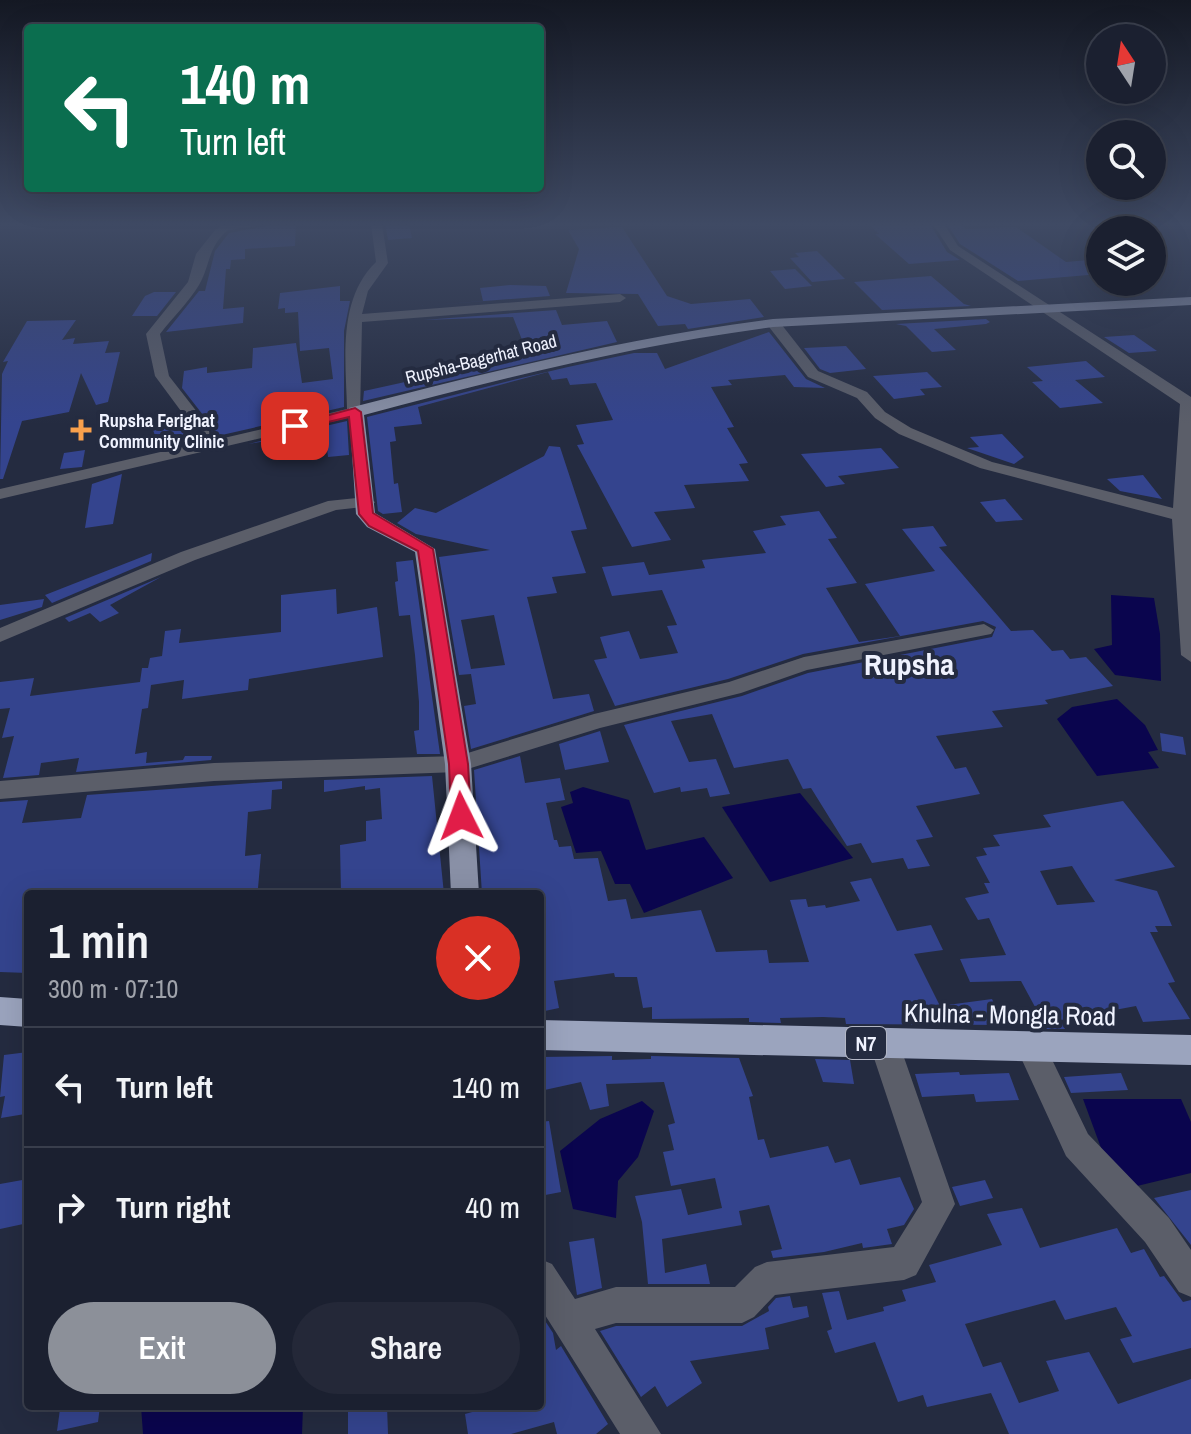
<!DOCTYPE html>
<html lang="en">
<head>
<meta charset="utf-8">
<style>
  body { margin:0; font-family:"Archivo Narrow",sans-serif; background:#242838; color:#f1f3f6; height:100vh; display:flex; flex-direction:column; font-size:30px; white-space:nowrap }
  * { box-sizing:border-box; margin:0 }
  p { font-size:26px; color:#a0a3ab }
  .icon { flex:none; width:44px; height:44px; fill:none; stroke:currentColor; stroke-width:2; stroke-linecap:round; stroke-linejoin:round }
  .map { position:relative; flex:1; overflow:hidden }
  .details { position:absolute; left:24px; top:890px; width:520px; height:520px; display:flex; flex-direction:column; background:#1b2030; border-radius:8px; box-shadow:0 8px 32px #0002,0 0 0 2px #393e4c }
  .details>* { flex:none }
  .banner { position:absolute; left:24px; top:24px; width:520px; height:168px; border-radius:8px; box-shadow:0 8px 32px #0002,0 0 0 2px #393e4c; background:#0b6e4f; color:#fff; overflow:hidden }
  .needle { width:52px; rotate:348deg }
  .tools { position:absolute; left:1086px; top:24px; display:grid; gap:16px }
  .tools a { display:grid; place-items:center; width:80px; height:80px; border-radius:50%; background:#1b2030; box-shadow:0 8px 32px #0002,0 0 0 2px #393e4c; font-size:40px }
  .pin { position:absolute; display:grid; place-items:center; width:68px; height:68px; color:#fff; margin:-34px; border-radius:16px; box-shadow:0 4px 12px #0006 }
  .me { position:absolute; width:88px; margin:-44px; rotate:357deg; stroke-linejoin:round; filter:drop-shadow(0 0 6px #0008) }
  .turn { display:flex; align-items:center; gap:28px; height:168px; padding:0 24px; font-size:36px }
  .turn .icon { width:104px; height:104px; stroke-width:2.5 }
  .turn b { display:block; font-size:56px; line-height:68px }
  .round { display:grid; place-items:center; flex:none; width:84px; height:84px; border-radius:42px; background:#242838 }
  .head { display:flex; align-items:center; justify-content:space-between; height:136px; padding:0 24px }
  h1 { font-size:48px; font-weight:600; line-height:60px }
  .cta { display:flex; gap:16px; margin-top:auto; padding:16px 24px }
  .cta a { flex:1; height:92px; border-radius:48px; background:#8c9099; color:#fff; font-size:32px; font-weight:600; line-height:92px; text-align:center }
  .cta a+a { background:#242838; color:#f1f3f6 }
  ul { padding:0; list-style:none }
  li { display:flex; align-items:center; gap:24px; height:120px; padding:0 24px; border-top:2px solid #393e4c }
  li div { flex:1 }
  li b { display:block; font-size:30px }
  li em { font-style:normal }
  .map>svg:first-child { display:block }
  .water { fill:#0a054e }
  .building { fill:#34448e; fill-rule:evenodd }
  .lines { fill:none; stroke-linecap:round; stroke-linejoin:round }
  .minor { fill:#5b5e69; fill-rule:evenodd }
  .major { fill:#8990a6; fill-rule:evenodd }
  .highway { fill:#9ba4be; fill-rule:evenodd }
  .route { fill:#e11d48; stroke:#92132f; stroke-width:2 }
  .poi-dot { fill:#f9a04c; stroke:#242b40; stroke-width:3 }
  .labels { text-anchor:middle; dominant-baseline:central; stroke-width:8; stroke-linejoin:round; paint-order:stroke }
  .far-street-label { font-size:18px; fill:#eff2fe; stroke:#242b40 }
  .far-poi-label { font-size:18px; font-weight:bold; fill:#eff2fe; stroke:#242b40; text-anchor:start }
  .shield { fill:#242b40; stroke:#b2b6c5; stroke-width:2 }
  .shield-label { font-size:20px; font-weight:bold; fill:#eff2fe }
  .near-street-label { font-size:26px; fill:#eff2fe; stroke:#242b40 }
  .district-label { font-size:30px; font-weight:bold; fill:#eff2fe; stroke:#242b40 }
</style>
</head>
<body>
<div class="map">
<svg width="1191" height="1434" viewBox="0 0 1191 1434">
  <rect width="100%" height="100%" fill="#242b40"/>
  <g class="water">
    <polygon points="1111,595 1154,598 1160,634 1161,681 1115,675 1094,649 1112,645"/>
    <polygon points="1117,699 1145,725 1158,750 1148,752 1159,768 1097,776 1057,719 1072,707"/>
    <polygon points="583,787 629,800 646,850 704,837 733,878 644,913 630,884 615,884 601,851 576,853 561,807 573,803 570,792"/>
    <polygon points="800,793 853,858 770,882 722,807"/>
    <polygon points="1083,1099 1181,1099 1191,1122 1191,1173 1137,1186 1104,1156"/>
    <polygon points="642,1101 654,1111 638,1157 618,1181 616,1218 573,1209 560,1151 600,1119"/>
    <polygon points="141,1406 303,1406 302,1434 143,1434"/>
  </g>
  <g class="building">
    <polygon points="277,224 296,224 295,246 245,249 245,259 231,260 230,269 226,269 223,309 244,307 243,323 166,332 199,291 205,291 215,251 229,233"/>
    <polygon points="385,224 409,224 412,238 388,240"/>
    <polygon points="869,224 930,224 947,252 960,260 909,264 875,234 879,234"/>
    <polygon points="947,224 959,224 966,229 1016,227 1066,262 1100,259 1100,274 1018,281 960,244"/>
    <polygon points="622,227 667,296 691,304 750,299 764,317 688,329 685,324 658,326 638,294 566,293 579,249 568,230"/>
    <polygon points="817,251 845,279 812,282 790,258 799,257 795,253"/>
    <polygon points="795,269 812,286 785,289 770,271"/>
    <polygon points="931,276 964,304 971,306 882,310 854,282"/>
    <polygon points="510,285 546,286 550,296 420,306 483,301 480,288"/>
    <polygon points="340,286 340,301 350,301 344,331 344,407 213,437 210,424 182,388 184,371 207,367 207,373 252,368 253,348 296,343 302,383 333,379 329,348 300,351 298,312 285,313 285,308 278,309 280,293"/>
    <polygon points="154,292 176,292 157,316 132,316 145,296"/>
    <polygon points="556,310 562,325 607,321 617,342 363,401 364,391 528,355 513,317 423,320"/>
    <polygon points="986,319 990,322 986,324 934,329 956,350 932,352 906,326 896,324"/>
    <polygon points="76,320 62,340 75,338 73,344 109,341 105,353 120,352 108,402 96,405 81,373 69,412 22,421 3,479 0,479 2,374 8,361 3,362 27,321"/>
    <polygon points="769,332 806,379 825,388 794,387 785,375 728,380 732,385 711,387 734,427 727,428 748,463 739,464 749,481 684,485 695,508 654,512 671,540 632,547 577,445 584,444 576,425 613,420 596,383 570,385 567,378 552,380 548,372 418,407 422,424 394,427 396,441 390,442 394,484 398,483 402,512 383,514 378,511 367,417 517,379 568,367 634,353 657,353 665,369"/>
    <polygon points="1134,335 1157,351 1129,353 1104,337"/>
    <polygon points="846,346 866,369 830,373 820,369 804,348"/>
    <polygon points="1086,361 1105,377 1075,380 1103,403 1060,408 1032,382 1043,381 1027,367"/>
    <polygon points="927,372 942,387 920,389 925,395 894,399 873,376"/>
    <polygon points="180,414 189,427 192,442 160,449 153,430 179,424"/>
    <polygon points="347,421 349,455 328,457 325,431 276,443 274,440 248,444"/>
    <polygon points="1002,434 1024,457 1014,464 967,448 979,447 970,437"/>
    <path d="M549 446 560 447 587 529 571 531 586 573 552 577 557 593 527 597 553 699 589 694 594 711 471 749 464 706 476 704 471 674 459 675 439 557 490 550 416 534 397 523 415 508 436 513 544 456ZM494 615 505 665 471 669 461 620Z"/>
    <polygon points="881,448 899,468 838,476 845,484 826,487 801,454"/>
    <polygon points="85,450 82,467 60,469 64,453"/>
    <polygon points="122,474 113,524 85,528 92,484"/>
    <polygon points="1143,475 1162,499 1120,491 1107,479"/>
    <polygon points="1005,499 1023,520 996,522 980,502"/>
    <polygon points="819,511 837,538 828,539 857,583 826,588 859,642 900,636 865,584 935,571 902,529 933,526 947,546 939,547 1011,631 1033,630 1052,651 1063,650 1070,659 1086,657 1113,686 1045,700 1048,704 992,711 1003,727 936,736 955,769 966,767 980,794 916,806 933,837 916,840 930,866 908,869 903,858 872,863 861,843 847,846 811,788 803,789 788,759 734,768 712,714 671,721 689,762 716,759 730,794 710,797 707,788 681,792 680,787 654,793 624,725 742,696 808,673 992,637 996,627 983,621 803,654 728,679 615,706 594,660 607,658 600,637 629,631 640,659 678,653 667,626 677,625 662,590 612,596 602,567 644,562 649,575 705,568 702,560 766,553 753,531 786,525 780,516"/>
    <polygon points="152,553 151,561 52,603 45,595"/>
    <polygon points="413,560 440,754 417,754 414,731 419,730 419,702 415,655 410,615 399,616 395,582 398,581 396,562"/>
    <polygon points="161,577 110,605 119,613 100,622 90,613 69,622 65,618"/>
    <polygon points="336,589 337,614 377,607 383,657 249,679 248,690 182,699 184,680 151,685 148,708 142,709 135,754 147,752 146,763 183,760 185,756 212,756 211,760 76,772 79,758 41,763 39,775 3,778 14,736 2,738 10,708 0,709 0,682 34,678 30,696 140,682 142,668 148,668 150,658 162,656 165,631 181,629 179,643 281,632 281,595"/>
    <polygon points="44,599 42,607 0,620 0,605"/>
    <polygon points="600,731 609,762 565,770 559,744"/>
    <polygon points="1160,733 1183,737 1186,755 1162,751"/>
    <polygon points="520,756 525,783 560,778 565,800 546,803 554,840 557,840 559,847 571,846 574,859 598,858 608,901 626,899 631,919 701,910 716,952 767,950 769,963 809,962 790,900 806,899 808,907 825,905 826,908 860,901 850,882 871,878 897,931 931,925 943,950 914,954 940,1006 992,999 1004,1025 846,1024 845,1018 823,1017 780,1018 781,1023 749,1022 749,1018 652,1019 652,1007 643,1008 637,977 615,977 614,973 554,981 559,1008 540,1012 540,894 482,894 474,770"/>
    <polygon points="432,776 444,894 341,894 340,845 366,841 366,821 382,819 380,788 365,790 365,786 324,792 324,780"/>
    <polygon points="282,781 282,789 272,790 271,809 248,812 245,856 261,854 258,888 226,890 225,894 28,893 28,973 0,972 0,802 28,800 22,823 81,818 87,795"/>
    <path d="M1123 801 1175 867 1114 880 1157 891 1172 926H1155L1158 932H1150L1175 982 1168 983 1190 1019 1143 1022 1136 1006 1061 1020 1065 1029H1047L1021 981 970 982 960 959 1006 955 989 918 978 920 965 898 989 893 984 883H990L976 857 987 855 983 848 1000 846 993 835 1051 827 1043 815ZM1072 866 1085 887 1095 902 1057 905 1040 871Z"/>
    <polygon points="28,1052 25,1114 1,1118 5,1096 0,1097 4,1055"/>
    <polygon points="612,1056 612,1060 651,1059 651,1056 739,1058 753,1096 749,1097 758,1140 764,1139 770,1158 828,1146 835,1163 850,1159 860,1185 900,1177 914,1209 904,1225 887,1229 892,1244 863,1248 862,1243 824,1252 773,1258 771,1251 782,1249 769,1205 739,1211 742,1225 662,1239 665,1273 706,1264 710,1284 648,1284 642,1222 635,1196 681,1189 688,1215 722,1208 715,1178 671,1186 663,1152 674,1150 668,1125 675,1123 664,1082 606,1084 609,1106 590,1110 581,1082 540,1091 540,1057"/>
    <polygon points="815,1059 850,1060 854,1084 823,1082"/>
    <polygon points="959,1072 960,1075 1009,1073 1019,1100 976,1102 974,1094 922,1097 915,1074"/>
    <polygon points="1121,1073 1128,1090 1071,1093 1064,1077"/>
    <polygon points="549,1121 561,1192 540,1196 540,1122"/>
    <polygon points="28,1179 28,1223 0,1229 0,1184"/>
    <polygon points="985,1180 993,1198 960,1206 952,1187"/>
    <polygon points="1191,1190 1191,1245 1154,1198"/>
    <polygon points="1022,1208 1040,1248 1117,1228 1131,1253 1144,1249 1160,1277 1164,1276 1183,1302 1191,1300 1191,1348 1133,1363 1120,1339 1132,1336 1116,1307 1065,1320 1055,1300 965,1324 983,1367 1001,1362 1019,1403 1059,1391 1046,1361 1089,1352 1118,1404 1191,1379 1191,1434 1009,1434 991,1393 927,1407 923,1395 898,1402 875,1342 835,1353 827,1331 832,1329 822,1293 839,1291 847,1320 884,1311 883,1307 906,1301 902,1290 936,1282 929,1265 1002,1245 987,1214"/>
    <polygon points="594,1238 602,1288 577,1295 569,1242"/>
    <polygon points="790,1296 793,1308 807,1306 809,1317 765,1328 769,1349 690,1361 702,1383 667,1407 655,1386 641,1397 600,1331 616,1326 742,1326 769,1311 768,1307 776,1298"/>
    <polygon points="540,1313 553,1333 556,1350 561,1346 608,1424 596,1434 557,1434 554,1422 511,1434 468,1434 465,1414 494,1406 540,1406"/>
    <polygon points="72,1406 100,1406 98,1422 57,1431 60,1409"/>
    <polygon points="358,1406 387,1406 388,1434 348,1434 348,1408"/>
  </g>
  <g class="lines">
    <g class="minor">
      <path d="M274 224 228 230C207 248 211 264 199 285 189 302 172 318 160 334L169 376 208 426 211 441 347 409C346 360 337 300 376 262L371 224H382L388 263 368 291 362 314 620 294 626 298 620 302 362 322 360 415 0 499V489L195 444 192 426 155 376 146 334 188 282 196 254 215 230 225 224Z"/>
      <polygon points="933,224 944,224 958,246 1191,397 1191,662 1181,655 1172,519 980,468 899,434 875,418 857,398 808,377 766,323 778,320 818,371 867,392 885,412 911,428 992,462 1173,508 1180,404 950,250"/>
      <polygon points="366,497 375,502 372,506 336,510 195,560 0,642 0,628 181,552 328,501"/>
      <polygon points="984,624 994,630 991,634 807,670 741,693 600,728 458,772 214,781 0,799 0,781 214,763 458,756 594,714 729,682 804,657"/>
      <polygon points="884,1030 894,1033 899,1043 955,1204 916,1275 904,1280 775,1295 754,1317 742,1323 616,1323 595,1329 661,1434 620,1434 540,1307 540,1259 552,1264 575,1299 616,1287 735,1287 755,1267 767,1262 894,1247 922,1202 869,1043 874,1033"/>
      <polygon points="1031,1033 1041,1037 1088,1134 1169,1218 1191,1250 1191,1297 1179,1292 1145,1242 1066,1156 1016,1047 1021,1037"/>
    </g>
    <path class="major" d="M1191 297V305L773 327C634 345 499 379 364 415L375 513 435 549 471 764 479 894H451L445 764 415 552 367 527 356 514 349 408C489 372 629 337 773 319Z"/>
    <g class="highway">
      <polygon points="0,997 28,999 28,1027 0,1025"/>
      <polygon points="540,1020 1191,1035 1191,1065 540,1050"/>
    </g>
  </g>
  <linearGradient id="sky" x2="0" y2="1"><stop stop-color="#141823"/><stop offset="0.53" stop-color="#3f4a64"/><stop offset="1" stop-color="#3f4a64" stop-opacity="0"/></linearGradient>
  <rect width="1191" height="424" fill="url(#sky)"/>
  <polygon class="route" points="355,408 361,412 373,513 433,549 468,764 471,816 461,823 451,816 449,764 418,551 369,526 359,514 349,417 295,430 288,426"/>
  <path class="poi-dot" d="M77 418h8v8h8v8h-8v8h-8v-8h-8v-8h8z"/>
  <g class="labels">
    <g class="far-street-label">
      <text transform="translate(481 359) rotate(-14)">Rupsha-Bagerhat Road</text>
    </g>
    <g class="far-poi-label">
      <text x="99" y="420">Rupsha Ferighat<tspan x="99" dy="21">Community Clinic</tspan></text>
    </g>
    <rect class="shield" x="846" y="1027" width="40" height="32" rx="6"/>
    <g class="shield-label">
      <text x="866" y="1043">N7</text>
    </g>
    <g class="near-street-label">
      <text transform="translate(1010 1014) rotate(1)">Khulna - Mongla Road</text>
    </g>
    <g class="district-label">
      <text x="909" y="664">Rupsha</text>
    </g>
  </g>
</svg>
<div class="tools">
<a><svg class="needle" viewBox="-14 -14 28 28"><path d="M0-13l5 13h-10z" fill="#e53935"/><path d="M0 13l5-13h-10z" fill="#a0a3ab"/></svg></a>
<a><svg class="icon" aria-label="search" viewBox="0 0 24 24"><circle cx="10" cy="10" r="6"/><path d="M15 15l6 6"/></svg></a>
<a><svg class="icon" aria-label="layers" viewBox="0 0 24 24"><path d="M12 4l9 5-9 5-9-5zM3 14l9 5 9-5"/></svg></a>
</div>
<div class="pin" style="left:295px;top:426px;background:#d93025"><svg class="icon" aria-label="arrive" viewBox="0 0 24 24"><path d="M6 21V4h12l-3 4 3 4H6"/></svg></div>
<svg class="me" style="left:461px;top:816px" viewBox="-20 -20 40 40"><path d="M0-17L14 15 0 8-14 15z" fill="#e11d48" stroke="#fff" stroke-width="4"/></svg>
<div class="banner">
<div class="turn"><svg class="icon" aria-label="left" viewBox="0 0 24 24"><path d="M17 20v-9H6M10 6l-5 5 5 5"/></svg><div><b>140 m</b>Turn left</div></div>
</div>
<section class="details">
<div class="head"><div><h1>1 min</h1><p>300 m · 07:10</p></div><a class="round" style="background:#d93025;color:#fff"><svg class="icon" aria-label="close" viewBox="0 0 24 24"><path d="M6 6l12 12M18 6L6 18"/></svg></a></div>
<ul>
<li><svg class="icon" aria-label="left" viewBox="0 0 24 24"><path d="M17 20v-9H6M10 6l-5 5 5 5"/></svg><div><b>Turn left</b></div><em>140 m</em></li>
<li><svg class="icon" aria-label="right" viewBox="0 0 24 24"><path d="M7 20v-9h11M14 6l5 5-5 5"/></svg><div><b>Turn right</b></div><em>40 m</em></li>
</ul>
<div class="cta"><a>Exit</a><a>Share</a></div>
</section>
</div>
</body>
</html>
